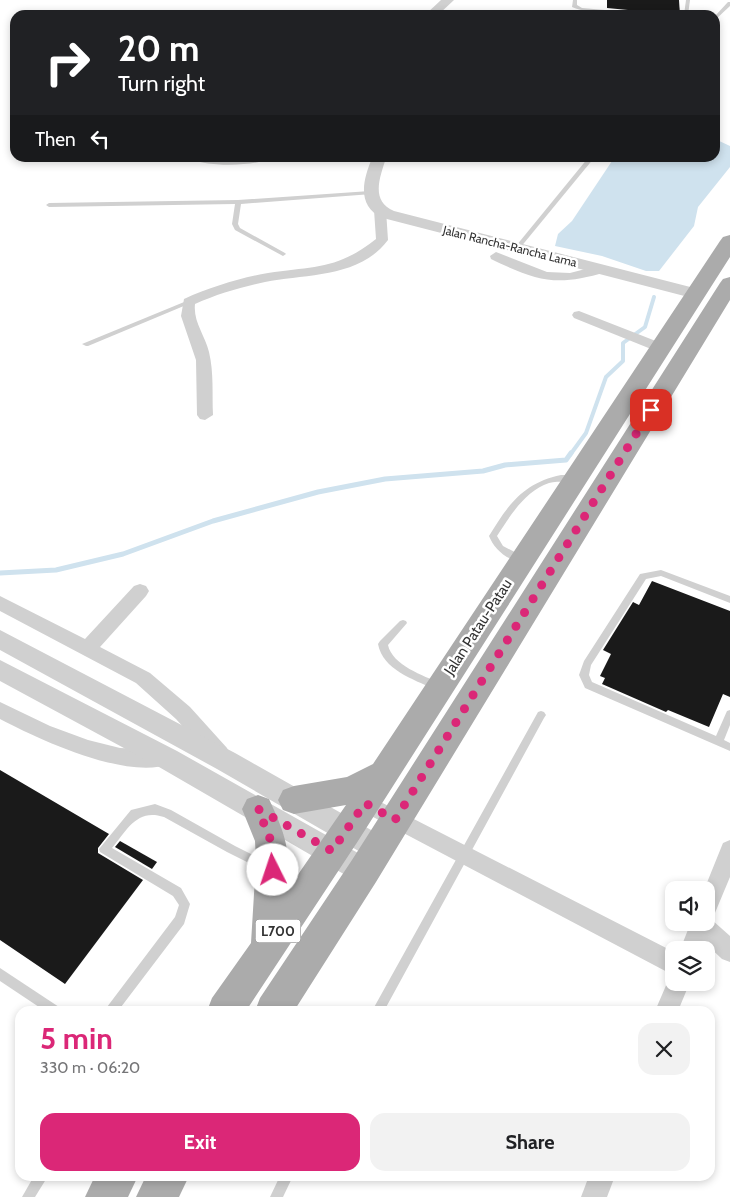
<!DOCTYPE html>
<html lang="en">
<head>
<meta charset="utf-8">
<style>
  body { margin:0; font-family:Cabin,sans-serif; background:#f2f2f2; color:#202124; height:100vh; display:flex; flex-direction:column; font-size:19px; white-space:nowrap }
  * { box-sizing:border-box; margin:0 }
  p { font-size:16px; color:#757577 }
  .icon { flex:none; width:28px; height:28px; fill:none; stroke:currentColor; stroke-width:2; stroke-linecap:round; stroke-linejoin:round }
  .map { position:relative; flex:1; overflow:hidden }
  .sheet { position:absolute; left:15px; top:1006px; width:700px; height:175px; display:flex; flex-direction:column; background:#fff; border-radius:15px; box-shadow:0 2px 8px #0003 }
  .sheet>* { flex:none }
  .banner { position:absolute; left:10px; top:10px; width:710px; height:152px; border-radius:15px; box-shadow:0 2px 8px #0003; background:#202124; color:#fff; overflow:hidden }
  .fabs { position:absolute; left:665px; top:881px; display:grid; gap:10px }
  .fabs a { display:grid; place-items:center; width:50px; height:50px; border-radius:10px; background:#fff; box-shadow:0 2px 8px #0003; font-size:25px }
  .pin { position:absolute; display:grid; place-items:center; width:42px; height:42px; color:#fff; margin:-21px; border-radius:10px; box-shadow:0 2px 8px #0006 }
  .me { position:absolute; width:55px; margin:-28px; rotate:356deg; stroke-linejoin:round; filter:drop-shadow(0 0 4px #0008) }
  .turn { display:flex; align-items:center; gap:18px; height:105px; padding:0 25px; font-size:22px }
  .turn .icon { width:65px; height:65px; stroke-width:2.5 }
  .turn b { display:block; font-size:35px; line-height:42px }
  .then { display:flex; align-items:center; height:48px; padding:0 25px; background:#0003; gap:10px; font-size:19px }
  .round { display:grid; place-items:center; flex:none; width:52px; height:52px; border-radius:15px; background:#f2f2f2 }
  .summary { display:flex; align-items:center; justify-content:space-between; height:85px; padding:0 25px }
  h1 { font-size:30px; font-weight:700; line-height:38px; color:#db2777 }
  .action { display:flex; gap:10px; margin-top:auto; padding:10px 25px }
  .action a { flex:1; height:58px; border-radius:15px; background:#db2777; color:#fff; font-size:20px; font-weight:700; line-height:58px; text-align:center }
  .action a+a { background:#f2f2f2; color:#202124 }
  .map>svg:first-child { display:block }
  .water { fill:#cfe2ee }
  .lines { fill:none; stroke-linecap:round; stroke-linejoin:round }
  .stream-far1 { stroke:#cfe2ee; stroke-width:4 }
  .stream { stroke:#cfe2ee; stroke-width:5 }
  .building { fill:#1a1a1a }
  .service { fill:#d0d0d0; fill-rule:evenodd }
  .minor { fill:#d0d0d0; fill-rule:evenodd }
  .tertiary { fill:#d0d0d0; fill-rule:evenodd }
  .primary { fill:#ababab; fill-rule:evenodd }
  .route { stroke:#db2777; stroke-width:9; stroke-dasharray:0 16.2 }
  .labels { text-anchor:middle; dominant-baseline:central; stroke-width:5; stroke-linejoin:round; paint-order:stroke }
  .far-street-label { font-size:12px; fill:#333; stroke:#fff }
  .shield { fill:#fff; stroke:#707070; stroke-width:1 }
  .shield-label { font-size:14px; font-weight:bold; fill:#333 }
  .street-label { font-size:15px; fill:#333; stroke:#fff }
</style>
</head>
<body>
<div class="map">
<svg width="730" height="1197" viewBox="0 0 730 1197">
  <rect width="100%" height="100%" fill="#fff"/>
  <polygon class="water" points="715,139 730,146 730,167 698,207 694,226 659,271 646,271 602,256 555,246 558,234 572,221 614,158 715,158"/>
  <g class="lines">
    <polyline class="stream-far1" points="570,455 586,433 606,377 623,361 623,343 645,327 654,297"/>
    <polyline class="stream" points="0,573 56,570 123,554 213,521 318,492 385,479 483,471 505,465 566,460 571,453"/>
  </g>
  <g class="building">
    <polygon points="607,0 679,0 680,15 607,8"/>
    <polygon points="652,581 730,611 730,697 723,694 709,727 668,710 666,712 602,684 605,678 600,676 611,654 603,650 633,602 639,605"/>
    <polygon points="0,770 109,834 98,848 98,853 143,880 65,984 0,940"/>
    <polygon points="120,841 157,862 152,869 115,847"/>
  </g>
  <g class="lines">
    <g class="service">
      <path d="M573 0H577V5L582 8 651 14 653 15C632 15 591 15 572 7Z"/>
      <polygon points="686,0 690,0 688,15 684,15"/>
      <polygon points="728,2 730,2 730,6 715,20 715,16"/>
      <polygon points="588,158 594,158 520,248 516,248 516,246"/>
      <polygon points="370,191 373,193 372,194 241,204 238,224 240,228 285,253 286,254 283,256 235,230 232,224 235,204 49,207 46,205 49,203 238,200"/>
      <polygon points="189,300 192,302 191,303 88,346 86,346 82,344"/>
      <path d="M561 475H576L580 478C573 484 559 480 549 483 525 491 510 516 497 536L503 546 524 557 525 559 524 561C509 563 494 549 489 536 508 505 523 483 561 475Z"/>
      <polygon points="661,570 730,596 730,603 661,576 646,579 591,665 589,675 592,682 716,736 727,711 730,710 730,725 724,740 730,743 730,751 585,688 579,675 584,661 640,574"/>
      <path d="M403 620 406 621 407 623 388 645C392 665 424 676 440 683L442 686 440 689 437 690 434 689C413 679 383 670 378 644L380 641 400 621Z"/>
      <polygon points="541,711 544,712 546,715 544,718 384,1011 372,1011 538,712"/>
      <path d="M155 804 171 810 235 846 269 863 270 866 269 869 265 871 227 852 164 817C137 808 127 830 112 848L181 888 190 904 184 924 118 1011H105L107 1007 175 917 179 905 173 896 100 852 99 849 131 810Z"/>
      <polygon points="0,968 59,1007 61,1011 45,1011 0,981"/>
      <polygon points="34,1176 48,1176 35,1197 22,1197"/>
      <polygon points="280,1176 293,1176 283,1197 270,1197"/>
    </g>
    <g class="minor">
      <path d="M190 158H268C259 167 200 167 190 158Z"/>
      <path d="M380 206 386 210 388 240C360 278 306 274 265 282 241 287 217 294 195 304 193 322 205 335 209 352 214 373 212 394 213 415L205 420 200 419 197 415 196 360 181 316 184 299C211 287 240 278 268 273 314 266 337 270 376 239L374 210Z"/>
      <path d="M496 252 547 272 570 273 601 265 608 269 606 272C556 287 537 281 491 259L490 256Z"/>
      <polygon points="579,311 666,345 668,348 666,351 656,351 574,318 572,315 574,312"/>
      <polygon points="140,584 146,586 149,591 146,596 100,647 150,673 190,707 227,748 230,754 227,760 220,762 213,760 176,719 136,683 0,611 0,596 85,639 134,586"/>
      <path d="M0 702 50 726 88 740 120 748 163 750 170 752 173 758 170 764C126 780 40 740 0 719Z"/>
      <polygon points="365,794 674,952 674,982 690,982 678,1011 655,1011 671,974 358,809 355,803 358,797"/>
      <polygon points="730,840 730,877 712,920 730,936 730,962 722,959 705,943 702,950 680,950 691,922 706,922 706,890 704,890 723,843"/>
      <polygon points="589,1176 615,1176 607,1197 581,1197"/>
    </g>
    <g class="tertiary">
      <polygon points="441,0 454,0 438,15 425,15"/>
      <path d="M372 158H386C380 177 370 201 394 211L702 290 705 294 702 298 696 299 383 218C356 206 363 180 372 158Z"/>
      <polygon points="0,630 235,753 387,839 391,848 387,857 378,860 369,857 217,769 0,650"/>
      <polygon points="0,660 177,751 374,862 378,871 374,880 364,884 354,880 159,767 0,681"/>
    </g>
    <g class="primary">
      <path d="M730 235V257L358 841 246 1011H207L212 998 251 943 256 861 255 841 242 809 247 799 258 795 269 799C286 836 290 848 288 889L346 805 294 814 283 810 278 800 283 790 294 786 347 777 373 764 720 241 723 237Z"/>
      <polygon points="730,277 730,300 376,882 294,1011 255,1011 260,998 352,860 720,283 723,279"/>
      <polygon points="95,1176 138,1176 128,1197 85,1197"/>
      <polygon points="146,1176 189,1176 179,1197 136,1197"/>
    </g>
  </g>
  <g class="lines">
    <polyline class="route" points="273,870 271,841 258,809 332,851 365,803 395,820 651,410"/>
  </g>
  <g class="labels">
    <g class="far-street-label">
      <text transform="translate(510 246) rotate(14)">Jalan Rancha-Rancha Lama</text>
    </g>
    <rect class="shield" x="255.5" y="919.5" width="45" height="23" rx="4"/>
    <g class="shield-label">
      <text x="278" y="931">L700</text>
    </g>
    <g class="street-label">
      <text transform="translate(478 627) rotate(-57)">Jalan Patau-Patau</text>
    </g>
  </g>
</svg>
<div class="fabs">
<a><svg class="icon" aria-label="sound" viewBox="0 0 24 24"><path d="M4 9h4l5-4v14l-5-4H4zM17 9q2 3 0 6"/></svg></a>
<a><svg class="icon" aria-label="layers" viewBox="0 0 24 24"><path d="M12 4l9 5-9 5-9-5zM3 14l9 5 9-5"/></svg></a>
</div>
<div class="pin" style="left:651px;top:410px;background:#d93025"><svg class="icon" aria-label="arrive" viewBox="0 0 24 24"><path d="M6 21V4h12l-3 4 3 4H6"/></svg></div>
<svg class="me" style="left:273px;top:870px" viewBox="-20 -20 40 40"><circle r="19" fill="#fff"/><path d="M0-13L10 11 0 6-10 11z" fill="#db2777"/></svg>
<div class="banner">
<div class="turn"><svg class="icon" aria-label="right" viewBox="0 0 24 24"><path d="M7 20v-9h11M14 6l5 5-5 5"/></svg><div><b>20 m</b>Turn right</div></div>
<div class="then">Then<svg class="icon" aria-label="left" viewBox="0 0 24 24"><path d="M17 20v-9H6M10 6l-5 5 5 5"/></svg></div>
</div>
<section class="sheet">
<div class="summary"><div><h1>5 min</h1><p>330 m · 06:20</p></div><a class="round"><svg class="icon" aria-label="close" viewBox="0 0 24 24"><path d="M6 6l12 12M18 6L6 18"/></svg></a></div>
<div class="action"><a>Exit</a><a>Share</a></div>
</section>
</div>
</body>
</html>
